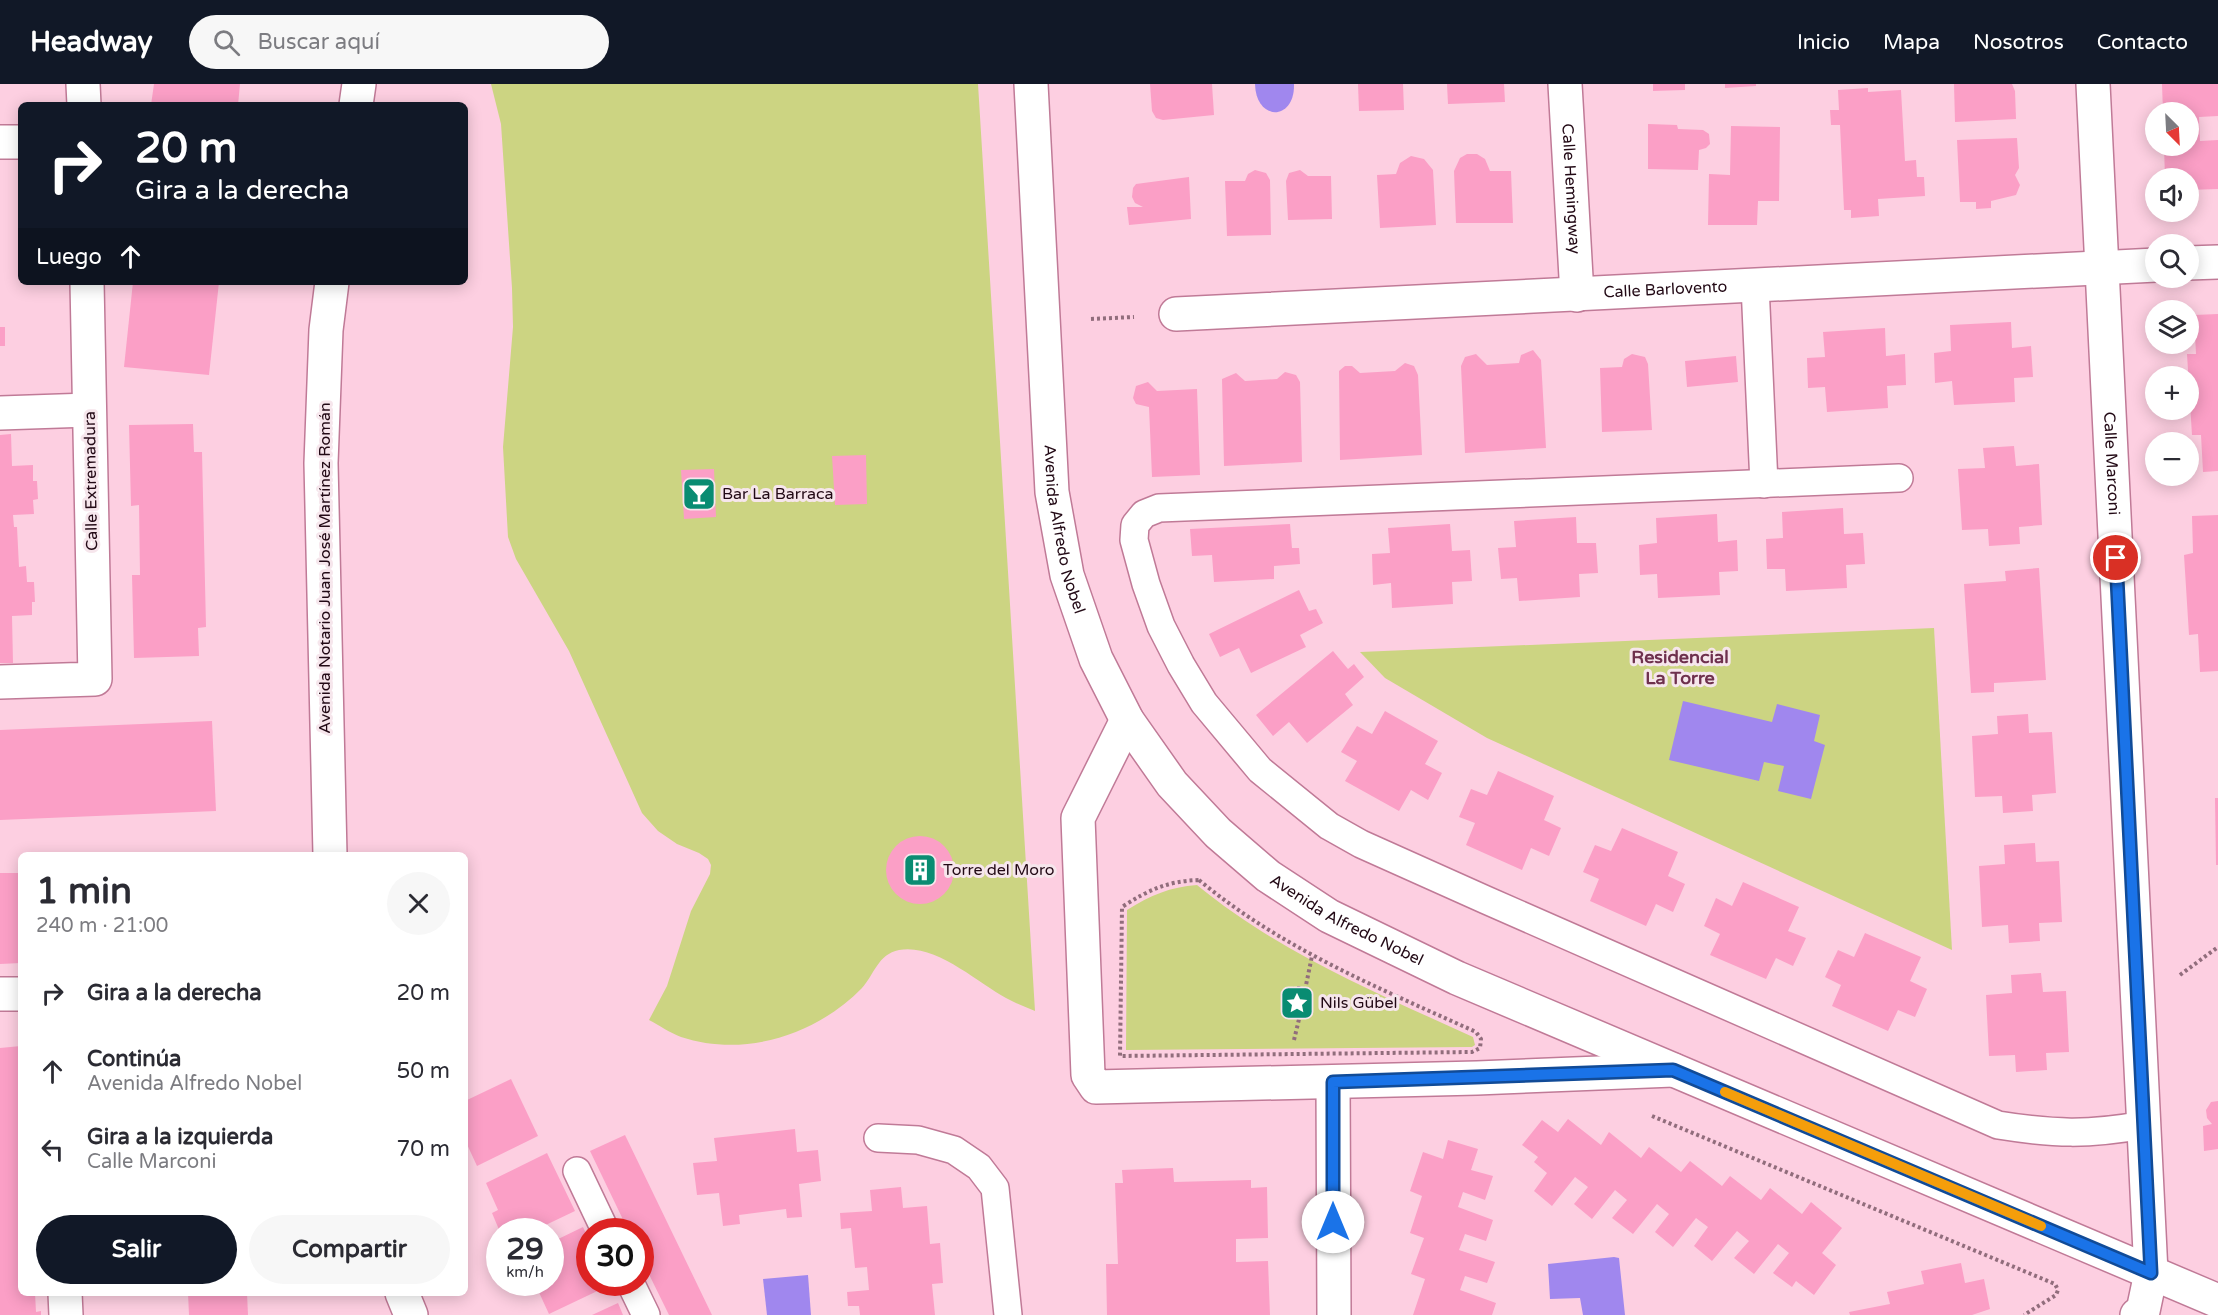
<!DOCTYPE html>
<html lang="es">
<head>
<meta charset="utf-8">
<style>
  body { margin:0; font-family:"Varela Round",sans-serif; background:#f7f7f7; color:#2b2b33; height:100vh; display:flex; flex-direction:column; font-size:22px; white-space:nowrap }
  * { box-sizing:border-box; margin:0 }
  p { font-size:20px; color:#7c7c81 }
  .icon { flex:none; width:33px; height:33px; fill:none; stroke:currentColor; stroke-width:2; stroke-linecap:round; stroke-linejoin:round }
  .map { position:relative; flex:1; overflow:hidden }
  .side { position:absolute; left:18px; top:768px; width:450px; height:444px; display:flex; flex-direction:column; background:#fff; border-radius:9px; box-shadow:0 3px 15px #0003 }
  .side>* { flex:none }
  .guide { position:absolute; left:18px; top:18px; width:450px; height:183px; border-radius:9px; box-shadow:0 3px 15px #0003; background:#111827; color:#fff; overflow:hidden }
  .needle { width:39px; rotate:156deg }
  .fabs { position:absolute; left:2145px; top:18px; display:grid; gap:12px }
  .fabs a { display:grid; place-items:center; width:54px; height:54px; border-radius:50%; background:#fff; box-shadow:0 3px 15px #0003; font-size:30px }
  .speed { position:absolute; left:486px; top:1134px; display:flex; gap:12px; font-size:30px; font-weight:700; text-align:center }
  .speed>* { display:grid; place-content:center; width:78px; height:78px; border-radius:50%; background:#fff; box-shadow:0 3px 15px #0003; line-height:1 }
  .speed small { font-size:15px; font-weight:400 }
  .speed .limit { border:9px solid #d22; background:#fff; color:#111 }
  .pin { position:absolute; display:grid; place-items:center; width:51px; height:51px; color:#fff; margin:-26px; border:3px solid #fff; border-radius:50%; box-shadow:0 2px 6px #0007 }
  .me { position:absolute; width:66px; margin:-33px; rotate:0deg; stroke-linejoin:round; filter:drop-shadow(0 0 4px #0008) }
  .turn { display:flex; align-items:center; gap:21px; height:126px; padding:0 18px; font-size:27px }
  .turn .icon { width:78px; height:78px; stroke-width:2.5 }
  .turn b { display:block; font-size:42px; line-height:51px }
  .then { display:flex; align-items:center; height:57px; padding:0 18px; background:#0003; gap:12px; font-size:22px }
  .round { display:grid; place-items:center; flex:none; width:63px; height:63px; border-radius:32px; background:#f7f7f7 }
  .head { display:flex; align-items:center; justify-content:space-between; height:102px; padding:0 18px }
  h1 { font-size:36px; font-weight:800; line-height:45px }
  .cta { display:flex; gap:12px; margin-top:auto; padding:12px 18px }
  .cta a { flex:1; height:69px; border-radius:36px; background:#111827; color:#fff; font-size:24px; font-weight:800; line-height:69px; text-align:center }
  .cta a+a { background:#f7f7f7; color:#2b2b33 }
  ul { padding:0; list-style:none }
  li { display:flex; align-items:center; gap:18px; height:78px; padding:0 18px }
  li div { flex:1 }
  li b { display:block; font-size:22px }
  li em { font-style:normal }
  header { display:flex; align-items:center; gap:36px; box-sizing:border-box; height:84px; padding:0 30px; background:#111827; color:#fff }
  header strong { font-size:28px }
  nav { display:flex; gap:33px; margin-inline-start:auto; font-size:21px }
  .search { width:420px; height:54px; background:#f7f7f7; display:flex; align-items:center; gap:15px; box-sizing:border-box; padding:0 21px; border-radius:33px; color:#7c7c81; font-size:22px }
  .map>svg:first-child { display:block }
  .green { fill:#ccd482 }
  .water { fill:#a087ee }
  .building { fill:#fb9fc6 }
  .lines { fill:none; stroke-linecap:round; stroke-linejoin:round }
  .service-casing { stroke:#c07a97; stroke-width:30 }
  .minor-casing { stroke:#c07a97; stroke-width:36 }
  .tertiary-casing { stroke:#c07a97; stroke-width:36 }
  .secondary-casing { stroke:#c07a97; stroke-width:36 }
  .path { stroke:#916d7c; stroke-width:4; stroke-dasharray:3 3; stroke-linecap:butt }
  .service { stroke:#fff; stroke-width:27 }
  .minor { stroke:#fff; stroke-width:33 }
  .tertiary { stroke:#fff; stroke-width:33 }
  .secondary { stroke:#fff; stroke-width:33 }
  .route-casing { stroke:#114b97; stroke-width:15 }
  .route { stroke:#1a73e8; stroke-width:10 }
  .slow { stroke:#f59e0b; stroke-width:10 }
  .labels { text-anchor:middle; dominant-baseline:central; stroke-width:6; stroke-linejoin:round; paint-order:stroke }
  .street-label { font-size:16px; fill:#220915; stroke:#f6e6ec }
  .poi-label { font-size:16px; fill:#220915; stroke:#f6e6ec; text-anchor:start }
  .neighbourhood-label { font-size:18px; font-weight:bold; fill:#6e304d; stroke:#f6e6ec }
</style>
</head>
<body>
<header>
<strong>Headway</strong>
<div class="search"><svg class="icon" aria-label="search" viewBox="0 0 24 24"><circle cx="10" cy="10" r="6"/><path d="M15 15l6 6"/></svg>Buscar aquí</div>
<nav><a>Inicio</a><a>Mapa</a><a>Nosotros</a><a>Contacto</a></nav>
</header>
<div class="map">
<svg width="2218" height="1231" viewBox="0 0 2218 1231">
  <rect width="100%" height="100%" fill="#fdcfe1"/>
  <g class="green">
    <path d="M491 0H978L1035 927C1025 923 1015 919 1006 914 977 898 935 859 899 866 878 870 874 891 862 904 816 951 745 974 681 953 670 949 659 941 649 936L667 902 691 827 710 790 711 781 708 775 699 769 677 760 658 747 642 729 569 567 516 475 508 453 503 363 513 243 512 204 501 40Z"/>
    <polygon points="1934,544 1952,866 1487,654 1385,594 1360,568"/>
    <path d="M1197 801C1280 869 1377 909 1473 953L1475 961 1472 963 1126 966 1127 826C1151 811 1170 803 1197 801Z"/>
  </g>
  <g class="water">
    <path d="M1255 0H1294C1295 37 1256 38 1255 0Z"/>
    <polygon points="1683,617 1772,638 1777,620 1820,631 1814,657 1825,661 1811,715 1778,707 1784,682 1764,678 1759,697 1669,676"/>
    <polygon points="1614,1173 1619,1174 1625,1231 1583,1231 1580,1214 1550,1215 1548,1180"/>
    <polygon points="808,1191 811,1231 767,1231 763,1195"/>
  </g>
  <g class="building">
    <polygon points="154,0 240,0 238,21 151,21"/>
    <polygon points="1150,0 1212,0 1214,31 1163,36 1156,34 1152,27"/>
    <polygon points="1358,0 1403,0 1404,26 1359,27"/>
    <polygon points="1447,0 1504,0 1505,18 1448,20"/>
    <polygon points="1653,0 1685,0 1685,6 1653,7"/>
    <polygon points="1725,0 1756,0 1756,2 1725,4"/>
    <polygon points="1954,0 2012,0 2015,7 2016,35 1955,38"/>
    <polygon points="2162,0 2218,0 2218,32 2199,33 2200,57 2218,56 2218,105 2188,106 2188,94 2165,94 2164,62 2188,62 2188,28 2163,28"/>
    <polygon points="1868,4 1868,8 1901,6 1905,77 1916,76 1917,93 1924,93 1925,112 1878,115 1879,132 1851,134 1851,126 1844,126 1840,41 1831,41 1830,26 1839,26 1838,6"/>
    <polygon points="1648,40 1677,41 1678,45 1703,46 1709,50 1710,60 1706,64 1699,66 1698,86 1648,85"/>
    <polygon points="1731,42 1780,43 1779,117 1758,117 1757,141 1708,141 1709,90 1730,91"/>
    <polygon points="2017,54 2019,84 2015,91 2020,101 2016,111 1991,117 1991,124 1976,125 1976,118 1960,118 1957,56"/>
    <polygon points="1467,70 1477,70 1485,75 1490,87 1511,87 1513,139 1456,139 1454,87 1460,74"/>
    <polygon points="1411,72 1424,75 1433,86 1436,141 1380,144 1377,91 1396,90 1400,79"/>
    <polygon points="1255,86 1266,89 1270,96 1271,151 1227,152 1225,97 1245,97 1248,90"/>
    <polygon points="1300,86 1308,92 1331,92 1332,135 1288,136 1286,97 1289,89"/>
    <polygon points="1189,93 1191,135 1129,141 1127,123 1143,123 1135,119 1132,113 1133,104 1136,100"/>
    <polygon points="133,198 219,198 209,291 124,283"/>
    <polygon points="2218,230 2218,387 2203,388 2201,351 2192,351 2187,270 2196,270 2194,231"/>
    <polygon points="2011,238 2012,264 2031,262 2033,293 2014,294 2015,318 1954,321 1952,297 1935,299 1934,269 1951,267 1950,241"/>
    <rect x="0" y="243" width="5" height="19"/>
    <polygon points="1885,244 1886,272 1905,270 1906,301 1887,302 1888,324 1827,328 1825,303 1808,304 1807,274 1825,273 1823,248"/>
    <polygon points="1533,266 1541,276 1546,364 1465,369 1461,282 1465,273 1476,270 1487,281 1519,279 1521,271"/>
    <polygon points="1632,270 1645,273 1648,280 1652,346 1602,348 1600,284 1622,283 1624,275"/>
    <polygon points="1736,272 1738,298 1687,303 1685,277"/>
    <polygon points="1405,279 1414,282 1418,291 1422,371 1340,376 1339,287 1345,282 1352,282 1360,289 1395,287"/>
    <polygon points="1285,288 1296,291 1300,298 1302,378 1224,382 1222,295 1236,289 1245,297 1277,295"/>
    <polygon points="1148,298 1157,307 1197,305 1200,391 1152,393 1149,323 1136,320 1133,314 1136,302"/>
    <polygon points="193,340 194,368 202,368 206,543 198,544 199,572 134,574 132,491 140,491 139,421 131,422 129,341"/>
    <polygon points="11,350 12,382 33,381 33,397 37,397 38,415 33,416 34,430 13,431 14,443 17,443 19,483 26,482 27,498 34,498 35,518 32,518 32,531 12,532 13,579 0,579 0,351"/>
    <polygon points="2014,362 2016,382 2039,380 2042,441 2019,443 2020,460 1989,462 1988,445 1962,446 1958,385 1985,384 1983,364"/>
    <polygon points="866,371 867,420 835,421 832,372"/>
    <polygon points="714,385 716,433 684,435 681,386"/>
    <polygon points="1843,424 1844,450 1863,449 1865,480 1846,481 1847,504 1786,507 1785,485 1767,485 1766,455 1783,454 1782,428"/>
    <polygon points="1717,430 1718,458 1737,456 1738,487 1719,488 1720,511 1658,514 1657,490 1640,491 1639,461 1657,459 1656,434"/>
    <polygon points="2218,431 2218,587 2200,588 2198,550 2189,551 2184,471 2193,469 2192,432"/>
    <polygon points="1576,433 1577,459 1596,459 1598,489 1579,490 1580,513 1519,517 1517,494 1501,495 1498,464 1516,463 1514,437"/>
    <polygon points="1290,440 1292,464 1299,464 1300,480 1274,482 1274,495 1214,498 1212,471 1192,472 1190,445"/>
    <polygon points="1450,440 1452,467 1470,466 1472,497 1452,498 1453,520 1392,524 1391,499 1373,501 1372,470 1390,469 1388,444"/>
    <polygon points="2039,484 2046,596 1994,599 1994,608 1971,609 1964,500 2006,497 2005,487"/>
    <polygon points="1299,506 1309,527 1316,525 1323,539 1300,551 1306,563 1251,589 1239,564 1220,573 1209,550"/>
    <polygon points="1333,567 1348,585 1354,580 1364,593 1345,610 1353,621 1307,659 1289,638 1273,652 1256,631"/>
    <polygon points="1385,627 1438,657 1425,680 1442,689 1428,716 1411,706 1399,727 1345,697 1357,677 1341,668 1357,642 1372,650"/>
    <polygon points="2028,630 2029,649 2052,648 2056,709 2032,711 2033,727 2003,729 2002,712 1975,713 1972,652 1998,650 1997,632"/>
    <polygon points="212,637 216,727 0,736 0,646"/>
    <polygon points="1498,687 1554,712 1544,736 1561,744 1549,772 1531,764 1522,786 1466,761 1475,739 1459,733 1471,705 1487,711"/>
    <polygon points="2215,714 2218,714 2218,781 2216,781"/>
    <polygon points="1622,744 1678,768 1668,792 1685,800 1673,828 1656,820 1646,842 1590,817 1599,795 1583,788 1595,761 1611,767"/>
    <circle cx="920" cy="786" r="34"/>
    <polygon points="2035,759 2036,778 2059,777 2062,838 2039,839 2040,857 2009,859 2008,841 1982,843 1979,782 2005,780 2004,761"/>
    <polygon points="0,789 21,789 21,879 0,880"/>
    <polygon points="1743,798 1799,823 1788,847 1806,854 1793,882 1776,874 1766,895 1710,871 1720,850 1704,842 1716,814 1732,822"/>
    <polygon points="1865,849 1921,873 1910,897 1927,905 1915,933 1898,926 1888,947 1832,922 1841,901 1825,893 1838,866 1854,873"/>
    <polygon points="2041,889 2043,908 2066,907 2069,968 2046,969 2047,986 2016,988 2015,971 1989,972 1986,911 2012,909 2011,891"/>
    <polygon points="21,962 21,1209 35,1209 36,1228 41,1227 41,1231 0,1231 0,964"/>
    <polygon points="511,995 538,1052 477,1082 465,1056 465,1017"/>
    <polygon points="2218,1017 2218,1065 2204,1067 2203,1042 2212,1040 2207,1034 2206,1026 2211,1018"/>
    <polygon points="1568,1035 1601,1061 1609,1048 1641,1074 1649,1063 1681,1088 1690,1077 1722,1102 1730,1092 1761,1116 1770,1104 1802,1130 1811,1118 1842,1144 1822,1169 1836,1181 1814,1211 1796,1197 1792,1203 1773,1189 1789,1169 1778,1160 1754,1190 1734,1174 1749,1157 1737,1147 1712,1177 1694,1162 1708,1143 1696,1134 1673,1163 1655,1148 1669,1130 1657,1120 1633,1150 1612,1134 1627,1116 1615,1106 1592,1135 1574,1120 1588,1103 1575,1093 1552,1122 1534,1107 1547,1089 1534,1078 1538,1073 1522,1061 1542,1036 1558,1048"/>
    <polygon points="795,1045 797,1068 818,1066 821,1097 799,1100 802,1133 787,1134 786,1125 739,1131 740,1140 723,1142 719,1109 697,1111 693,1079 717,1077 714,1054"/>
    <polygon points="625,1051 712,1231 669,1231 640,1172 640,1148 629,1148 590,1067"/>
    <polygon points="1448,1056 1478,1065 1471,1086 1493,1092 1485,1116 1463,1108 1458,1123 1493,1136 1486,1157 1465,1150 1459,1166 1495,1178 1487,1199 1465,1192 1460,1206 1496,1219 1492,1231 1413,1231 1425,1195 1411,1190 1424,1154 1410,1149 1422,1112 1410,1107 1423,1068 1443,1075"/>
    <polygon points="547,1069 575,1127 531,1148 500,1148 492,1129 498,1126 486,1099"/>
    <polygon points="1173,1084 1174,1098 1251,1096 1251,1104 1267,1103 1268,1154 1236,1155 1236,1178 1268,1177 1270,1231 1107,1231 1106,1180 1118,1180 1115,1099 1123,1099 1122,1086"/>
    <polygon points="901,1103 903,1124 927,1122 930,1160 940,1159 943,1199 932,1200 935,1231 860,1231 859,1222 848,1222 847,1208 869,1206 867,1183 855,1184 851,1144 841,1145 840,1129 872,1127 870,1106"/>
    <polygon points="583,1143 590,1158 590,1198 609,1198 610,1201 549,1230 537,1204 529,1208 525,1198 550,1198 550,1159"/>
    <polygon points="1961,1179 1965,1199 1984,1195 1990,1225 1972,1231 1850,1231 1849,1228 1890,1220 1887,1208 1924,1200 1921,1187"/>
    <polygon points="188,1209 247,1209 248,1231 189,1231"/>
    <polygon points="618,1219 623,1231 592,1231"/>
  </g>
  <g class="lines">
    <g class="service-casing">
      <g id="service">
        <polyline points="1755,201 1764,400"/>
        <path d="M1899 394 1159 424 1144 430 1135 441 1134 456 1146 500 1161 542 1181 581 1204 619 1260 686 1329 742 1361 760 1486 816 1998 1041C2054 1050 2088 1051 2144 1041"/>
        <polyline points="878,1054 918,1056 954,1066 979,1083 995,1104 1008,1231"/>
        <polyline points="577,1087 606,1148"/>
        <polyline points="630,1198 646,1231"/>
      </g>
    </g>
    <g class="minor-casing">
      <g id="minor">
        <polyline points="83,0 84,21"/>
        <path id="s1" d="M1565 0 1577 211"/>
        <path id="s2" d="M2093 0 2151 1189 2143 1227 2137 1231"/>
        <polyline points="0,58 21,58"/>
        <polyline points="2188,179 2218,178"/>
        <path id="s3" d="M1176 230 2156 181"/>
        <polyline points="0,329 89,326"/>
        <polyline points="0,598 95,595 87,198"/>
        <polyline points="1127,636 1078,734 1088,991 1096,1003 1477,994 1673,986"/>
        <polyline points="0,910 21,910"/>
        <polyline points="1333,998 1334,1231"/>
        <polyline points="65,1209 66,1231"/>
      </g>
    </g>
    <g class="tertiary-casing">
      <g id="tertiary">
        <polyline points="356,21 359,0"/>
        <polyline points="330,771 321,379 326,246 332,198"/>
        <polyline points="402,1209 411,1231"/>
      </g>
    </g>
    <g class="secondary-casing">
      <g id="secondary">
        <path id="s4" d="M1031 0 1052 408 1067 491 1096 575 1127 636 1172 700 1218 749 1268 792 1329 832 1457 894 2218 1217"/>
      </g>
    </g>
    <g class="path">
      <polyline points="1091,235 1134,233"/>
      <path d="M1199 796C1282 865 1379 904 1476 948L1481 955 1480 964 1472 968 1120 972 1122 823C1148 806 1168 797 1199 796Z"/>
      <polyline points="2180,891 2218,863"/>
      <circle cx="1298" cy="917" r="13"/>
      <polyline points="1305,906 1312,872"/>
      <polyline points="1294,956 1300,931"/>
      <polyline points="1652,1032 2055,1200 2058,1206 2056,1211 2024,1231"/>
    </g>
    <use href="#service" class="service"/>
    <use href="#minor" class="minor"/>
    <use href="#tertiary" class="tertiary"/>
    <use href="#secondary" class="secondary"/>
  </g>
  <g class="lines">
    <g class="route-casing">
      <polyline id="route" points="1333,1138 1333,998 1673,986 2151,1189 2116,474"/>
    </g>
    <use href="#route" class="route"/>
    <polyline class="slow" points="1725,1008 2041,1142"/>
  </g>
  <defs>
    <g id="bar-square" transform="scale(1.725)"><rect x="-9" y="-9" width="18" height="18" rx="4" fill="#098c72" stroke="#f6e6ec"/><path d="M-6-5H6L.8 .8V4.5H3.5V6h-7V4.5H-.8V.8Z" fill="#fff"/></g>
    <g id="building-square" transform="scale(1.725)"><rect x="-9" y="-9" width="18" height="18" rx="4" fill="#098c72" stroke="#f6e6ec"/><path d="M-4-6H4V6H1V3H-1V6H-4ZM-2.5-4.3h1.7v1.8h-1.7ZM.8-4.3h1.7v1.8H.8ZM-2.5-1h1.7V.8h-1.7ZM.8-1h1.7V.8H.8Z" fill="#fff"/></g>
    <g id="sight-square" transform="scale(1.725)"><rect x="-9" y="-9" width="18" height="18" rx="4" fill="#098c72" stroke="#f6e6ec"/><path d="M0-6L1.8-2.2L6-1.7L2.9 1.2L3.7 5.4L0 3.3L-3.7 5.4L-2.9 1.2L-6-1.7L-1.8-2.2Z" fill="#fff"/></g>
  </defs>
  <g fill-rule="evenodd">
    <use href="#bar-square" x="699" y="410"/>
    <use href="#building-square" x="920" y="786"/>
    <use href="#sight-square" x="1297" y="919"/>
  </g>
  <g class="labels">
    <g class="street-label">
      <text stroke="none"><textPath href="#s1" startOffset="105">Calle Hemingway</textPath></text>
      <text stroke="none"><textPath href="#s3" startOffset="490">Calle Barlovento</textPath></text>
      <text stroke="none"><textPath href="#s2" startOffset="380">Calle Marconi</textPath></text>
      <text transform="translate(91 397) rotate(-91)">Calle Extremadura</text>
      <text stroke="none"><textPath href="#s4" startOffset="447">Avenida Alfredo Nobel</textPath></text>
      <text transform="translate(325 484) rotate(-90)">Avenida Notario Juan José Martínez Román</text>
      <text stroke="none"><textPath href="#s4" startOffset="952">Avenida Alfredo Nobel</textPath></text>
    </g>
    <g class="poi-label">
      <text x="722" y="410">Bar La Barraca</text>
      <text x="943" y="786">Torre del Moro</text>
      <text x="1320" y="919">Nils Gübel</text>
    </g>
    <g class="neighbourhood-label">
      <text x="1680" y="573">Residencial<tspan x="1680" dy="21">La Torre</tspan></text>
    </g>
  </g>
</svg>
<div class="fabs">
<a><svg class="needle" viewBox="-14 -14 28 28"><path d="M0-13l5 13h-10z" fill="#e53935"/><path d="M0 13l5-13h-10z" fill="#7c7c81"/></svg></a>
<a><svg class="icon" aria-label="sound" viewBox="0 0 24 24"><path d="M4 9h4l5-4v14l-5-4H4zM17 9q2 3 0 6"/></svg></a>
<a><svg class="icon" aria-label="search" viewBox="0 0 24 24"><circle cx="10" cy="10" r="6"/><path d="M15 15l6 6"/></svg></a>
<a><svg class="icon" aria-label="layers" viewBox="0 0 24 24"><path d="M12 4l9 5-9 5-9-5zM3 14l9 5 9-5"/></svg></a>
<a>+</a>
<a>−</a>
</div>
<div class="speed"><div>29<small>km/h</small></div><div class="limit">30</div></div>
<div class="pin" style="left:2116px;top:474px;background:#d93025"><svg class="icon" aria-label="arrive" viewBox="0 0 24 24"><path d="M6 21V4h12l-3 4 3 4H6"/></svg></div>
<svg class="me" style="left:1333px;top:1138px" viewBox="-20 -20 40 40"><circle r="19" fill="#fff"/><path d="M0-13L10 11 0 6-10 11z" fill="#1a73e8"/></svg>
<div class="guide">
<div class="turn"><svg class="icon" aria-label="right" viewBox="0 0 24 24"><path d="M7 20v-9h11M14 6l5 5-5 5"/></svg><div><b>20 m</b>Gira a la derecha</div></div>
<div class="then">Luego<svg class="icon" aria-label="ahead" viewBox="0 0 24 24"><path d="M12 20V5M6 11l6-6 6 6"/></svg></div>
</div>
<section class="side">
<div class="head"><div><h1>1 min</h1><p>240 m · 21:00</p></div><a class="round"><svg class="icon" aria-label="close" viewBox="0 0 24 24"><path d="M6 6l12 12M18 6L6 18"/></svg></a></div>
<ul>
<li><svg class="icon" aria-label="right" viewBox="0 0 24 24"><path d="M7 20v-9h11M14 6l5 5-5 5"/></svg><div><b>Gira a la derecha</b></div><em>20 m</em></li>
<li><svg class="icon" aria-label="ahead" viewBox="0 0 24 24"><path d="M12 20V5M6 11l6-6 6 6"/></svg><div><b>Continúa</b><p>Avenida Alfredo Nobel</p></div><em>50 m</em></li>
<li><svg class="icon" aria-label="left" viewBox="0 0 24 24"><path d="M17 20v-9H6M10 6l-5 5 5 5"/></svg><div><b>Gira a la izquierda</b><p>Calle Marconi</p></div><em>70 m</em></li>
</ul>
<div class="cta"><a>Salir</a><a>Compartir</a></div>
</section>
</div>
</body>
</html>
